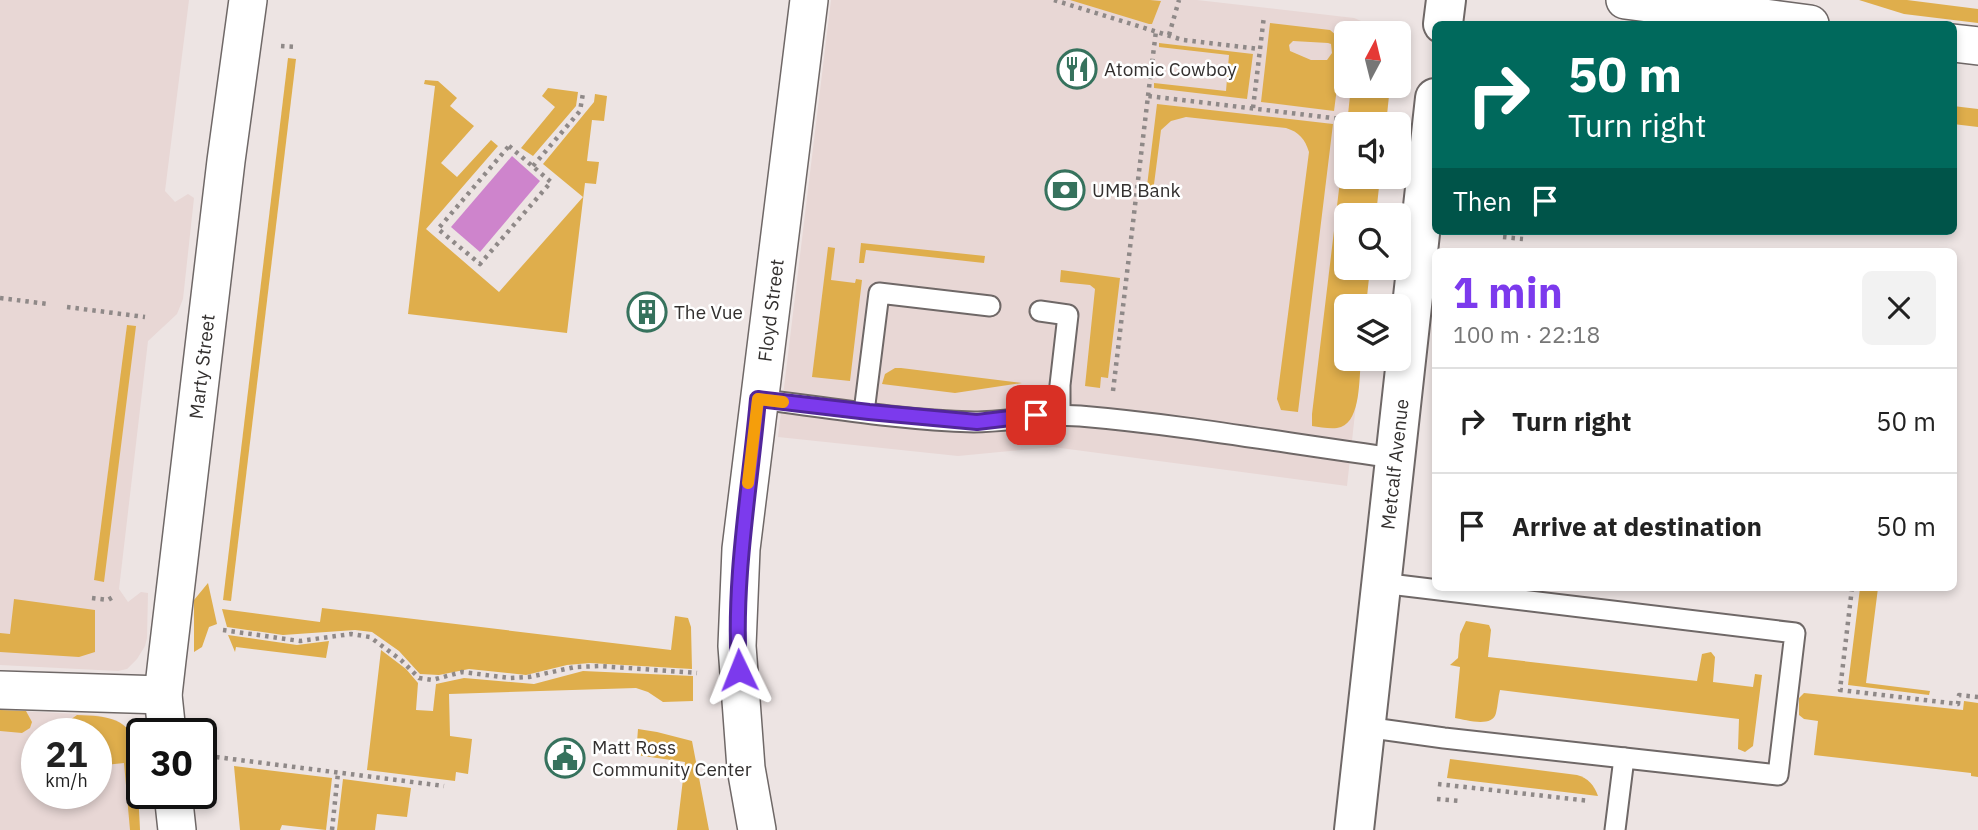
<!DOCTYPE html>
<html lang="en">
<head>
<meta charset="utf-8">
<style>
  body { margin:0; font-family:"IBM Plex Sans",sans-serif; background:#f2f2f2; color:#222; height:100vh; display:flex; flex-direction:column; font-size:26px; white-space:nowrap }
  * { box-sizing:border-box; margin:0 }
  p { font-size:23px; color:#767676 }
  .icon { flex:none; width:38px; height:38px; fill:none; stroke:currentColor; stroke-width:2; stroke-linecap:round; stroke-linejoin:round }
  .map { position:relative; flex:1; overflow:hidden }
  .side { position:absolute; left:1432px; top:248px; width:525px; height:343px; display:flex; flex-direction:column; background:#fff; border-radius:10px; box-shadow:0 4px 10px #0003 }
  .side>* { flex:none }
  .guide { position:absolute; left:1432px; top:21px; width:525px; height:214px; border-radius:10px; box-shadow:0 4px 10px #0003; background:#00695c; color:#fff; overflow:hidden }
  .needle { width:46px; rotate:7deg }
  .controls { position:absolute; left:1334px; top:21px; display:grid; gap:14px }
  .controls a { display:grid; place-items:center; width:77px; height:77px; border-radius:10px; background:#fff; box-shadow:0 4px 10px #0003; font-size:35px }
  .speed { position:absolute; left:21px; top:718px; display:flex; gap:14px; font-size:35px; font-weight:700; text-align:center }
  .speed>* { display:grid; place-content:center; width:91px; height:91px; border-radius:50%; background:#fff; box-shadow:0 4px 10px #0003; line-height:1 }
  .speed small { font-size:18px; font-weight:400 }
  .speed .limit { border:4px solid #111; border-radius:10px; background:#fff; color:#111 }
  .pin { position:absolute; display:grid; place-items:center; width:60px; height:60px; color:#fff; margin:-30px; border-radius:14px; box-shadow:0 4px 10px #0006 }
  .me { position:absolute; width:77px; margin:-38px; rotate:358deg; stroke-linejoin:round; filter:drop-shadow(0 0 5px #0008) }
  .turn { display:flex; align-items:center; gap:24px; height:147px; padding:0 21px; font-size:32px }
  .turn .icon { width:91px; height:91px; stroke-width:2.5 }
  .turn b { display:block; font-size:49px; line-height:60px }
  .then { display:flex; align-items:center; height:66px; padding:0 21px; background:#0003; gap:14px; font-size:26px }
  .round { display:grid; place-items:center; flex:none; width:74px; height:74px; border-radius:10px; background:#f2f2f2 }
  .head { display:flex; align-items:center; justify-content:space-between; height:119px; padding:0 21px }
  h1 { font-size:42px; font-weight:700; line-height:52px; color:#7c3aed }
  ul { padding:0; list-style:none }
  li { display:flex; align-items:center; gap:21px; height:105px; padding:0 21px; border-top:2px solid #e0e0e0 }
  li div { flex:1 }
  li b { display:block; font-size:26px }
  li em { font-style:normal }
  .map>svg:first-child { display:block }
  .built { fill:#e8d7d5; fill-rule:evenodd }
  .green { fill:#dfae4c; fill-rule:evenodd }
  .water { fill:#ce84cc }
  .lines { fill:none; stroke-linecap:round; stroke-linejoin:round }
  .service-casing { stroke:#6f6867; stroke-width:23 }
  .minor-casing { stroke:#6f6867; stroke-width:40 }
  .primary-casing { stroke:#6f6867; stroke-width:42 }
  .path { stroke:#8f8988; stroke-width:4.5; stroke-dasharray:3.5 5; stroke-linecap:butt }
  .service { stroke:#fff; stroke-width:19 }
  .minor { stroke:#fff; stroke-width:37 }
  .primary { stroke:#fff; stroke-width:38 }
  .route-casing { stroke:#51269a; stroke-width:18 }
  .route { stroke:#7c3aed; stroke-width:12 }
  .slow { stroke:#f59e0b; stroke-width:12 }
  .labels { text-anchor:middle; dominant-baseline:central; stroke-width:5; stroke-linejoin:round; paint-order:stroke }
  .poi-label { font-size:19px; fill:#33302f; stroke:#fff; text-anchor:start }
  .street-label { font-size:19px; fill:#33302f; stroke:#fff }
</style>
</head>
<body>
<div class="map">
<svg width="1978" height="830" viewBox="0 0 1978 830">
  <rect width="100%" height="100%" fill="#ede4e3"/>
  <g class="built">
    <polygon points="0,0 189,0 165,191 175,202 188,194 194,198 183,299 177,314 148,341 119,589 128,602 141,592 148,593 147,638 145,646 137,659 127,669 118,671 0,665"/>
    <polygon points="831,0 1197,0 1354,18 1383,30 1386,33 1346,33 1346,86 1390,86 1386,124 1346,124 1346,177 1380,177 1376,215 1346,215 1346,268 1370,268 1366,306 1346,306 1346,359 1361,359 1347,486 1053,447 958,456 778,437"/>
    <path d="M0 710 96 715 116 720 124 725 135 741 140 830H0ZM37 733H96V793H37Z"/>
  </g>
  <g class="green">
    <polygon points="1070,0 1150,0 1161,1 1152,24 1149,24"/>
    <polygon points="1859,0 1907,0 1978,9 1978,23 1904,14"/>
    <path d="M1270 23 1330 30 1343 41 1334 111 1261 102ZM1293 41 1328 43 1331 44 1332 53 1327 60H1311L1290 51 1289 45Z"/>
    <polygon points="1159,43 1253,54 1247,99 1154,88 1154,83 1226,91 1229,55 1159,47"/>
    <polygon points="288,58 296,59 231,601 223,600"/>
    <polygon points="425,80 438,81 457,98 450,106 474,126 441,163 457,177 491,140 498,146 426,229 499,292 583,197 543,164 594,102 595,94 607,96 604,121 592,120 587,161 599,162 596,184 585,183 567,333 408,314 435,86 424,84"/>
    <polygon points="1351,86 1390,86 1386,124 1347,124"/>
    <polygon points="548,88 578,92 576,106 533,156 521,148 555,107 542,96"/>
    <path d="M1157 104 1333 124 1298 412 1281 410 1277 399 1309 152C1305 139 1299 132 1286 128L1186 117 1171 121 1161 130 1153 192 1146 194Z"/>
    <polygon points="1953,106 1978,109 1978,127 1953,124"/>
    <path d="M1346 131V177H1380L1376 215H1346V268H1370L1366 306H1346V359H1361C1359 377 1361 420 1341 427 1333 430 1321 427 1312 426V414Z"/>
    <polygon points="861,243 985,256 984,263 866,250 864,263 859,263"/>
    <polygon points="828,247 835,248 831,280 855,283 856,279 862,280 850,381 812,377"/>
    <polygon points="1061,270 1120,278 1108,378 1101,377 1100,388 1085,386 1095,289 1090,285 1060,282"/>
    <polygon points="127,325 136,326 104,582 94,580"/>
    <polygon points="895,368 901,368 1022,383 955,393 882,384 885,374"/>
    <polygon points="208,583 217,624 209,627 202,647 194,652 194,600"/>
    <polygon points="1860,588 1878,588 1866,683 1930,691 1929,695 1848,685"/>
    <polygon points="14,599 95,610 95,652 79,657 0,652 0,633 10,634"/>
    <polygon points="322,608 671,650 675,616 688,618 691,627 692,669 590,663 567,665 526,675 469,669 439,675 420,674 399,651 372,632 355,630 283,635 227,627 222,609 320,622"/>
    <path d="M1466 621 1489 625 1491 630 1488 657 1697 681 1702 654 1711 652 1715 657 1713 682 1753 687 1755 674 1762 675 1753 746 1745 752 1738 749 1739 719 1500 690C1498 697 1498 705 1496 713 1493 728 1466 720 1455 718L1460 667 1450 665 1458 658 1460 634Z"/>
    <polygon points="228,635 297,645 329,641 326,658 236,647 235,652"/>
    <polygon points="381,650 406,669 418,683 416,710 433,711 436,684 464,678 534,684 583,671 693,676 693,701 663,702 648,692 636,688 449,694 450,736 472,739 468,774 456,772 455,781 367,770"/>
    <polygon points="1804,693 1963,710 1964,701 1978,703 1978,777 1971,776 1971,773 1814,755 1818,721 1804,719 1799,715 1799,698"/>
    <polygon points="0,710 26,711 32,722 30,728 22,733 0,731"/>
    <path d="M77 715C106 716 133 717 136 752L140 830H130L124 763 96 766V733H71L70 720Z"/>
    <polygon points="638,729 657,732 692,741 709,830 677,830 685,762 636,755"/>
    <path d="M1450 759 1577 775C1588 778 1594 785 1598 796L1447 778Z"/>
    <polygon points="234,766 332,778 326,830 282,825 280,830 240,830"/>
    <polygon points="343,779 411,788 407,817 377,814 375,830 337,830"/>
  </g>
  <polygon class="water" points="512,156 540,181 480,252 451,227"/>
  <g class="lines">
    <g class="service-casing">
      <g id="service">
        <polyline points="1040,311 1068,315 1060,385 1060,416"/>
        <path d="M758 399C829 408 902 420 974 422 1009 422 1043 413 1080 416 1185 425 1290 444 1395 458"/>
        <polyline points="864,412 879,293 990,306"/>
        <polyline points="1365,727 1444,738 1778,775 1795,633 1381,583"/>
        <polyline points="1615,830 1624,758"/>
      </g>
    </g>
    <g class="minor-casing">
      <g id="minor">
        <polyline points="1625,0 1810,24"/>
        <polyline points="1953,43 1978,46"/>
        <polyline points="0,690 163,695"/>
        <path id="s1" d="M167 733 163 695 167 660 226 161 248 0"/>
        <polyline points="173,793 177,830"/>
        <path id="s2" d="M757 830 746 768 737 646 741 549 809 0"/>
      </g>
    </g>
    <g class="primary-casing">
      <g id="primary">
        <polyline points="1443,24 1446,0"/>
        <path id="s3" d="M1354 830 1435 98"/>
      </g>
    </g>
    <g class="path">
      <polyline points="1054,0 1183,40 1260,49"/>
      <polyline points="1169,35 1179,0"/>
      <polyline points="281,46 297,47"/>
      <polyline points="1148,96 1156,31"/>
      <polyline points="1253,108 1264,16"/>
      <polygon points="509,146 551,182 480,264 438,229"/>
      <polyline points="533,166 580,111 583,93"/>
      <polyline points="1503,237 1523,239"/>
      <polyline points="0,298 48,304"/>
      <polyline points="67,307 145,317"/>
      <polyline points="1113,391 1148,96 1341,119"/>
      <polyline points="1852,588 1840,690 1958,704 1959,695 1978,697"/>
      <polyline points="92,598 108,600 113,597"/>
      <polyline points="223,630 300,641 351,634 370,637 401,660 419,678 432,680 462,672 510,678 529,677 575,667 599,666 697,673"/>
      <polyline points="216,757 444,786"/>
      <polyline points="1438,784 1590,801"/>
      <polyline points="1437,799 1460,801"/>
      <polyline points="332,830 338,773"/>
    </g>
    <use href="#service" class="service"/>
    <use href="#minor" class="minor"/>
    <use href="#primary" class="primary"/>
  </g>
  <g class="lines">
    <g class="route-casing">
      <path id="route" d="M739 670C733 579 750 489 758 399L869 412 977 422 1036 415"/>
    </g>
    <use href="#route" class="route"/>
    <polyline class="slow" points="748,483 758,399 783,402"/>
  </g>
  <defs>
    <g id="restaurant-ring" transform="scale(2.0125)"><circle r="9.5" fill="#fff" stroke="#36725d" stroke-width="1.5"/><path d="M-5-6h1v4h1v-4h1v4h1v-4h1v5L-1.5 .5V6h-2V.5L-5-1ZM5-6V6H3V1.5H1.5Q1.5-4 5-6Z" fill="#36725d"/></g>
    <g id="bank-ring" transform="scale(2.0125)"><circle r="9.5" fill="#fff" stroke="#36725d" stroke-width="1.5"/><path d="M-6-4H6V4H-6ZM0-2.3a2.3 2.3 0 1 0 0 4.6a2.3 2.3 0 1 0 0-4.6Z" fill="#36725d"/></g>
    <g id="building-ring" transform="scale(2.0125)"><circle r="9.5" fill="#fff" stroke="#36725d" stroke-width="1.5"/><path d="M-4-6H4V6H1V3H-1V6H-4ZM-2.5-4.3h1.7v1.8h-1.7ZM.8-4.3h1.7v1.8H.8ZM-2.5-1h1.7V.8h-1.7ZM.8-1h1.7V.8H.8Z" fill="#36725d"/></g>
    <g id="civic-ring" transform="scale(2.0125)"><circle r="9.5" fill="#fff" stroke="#36725d" stroke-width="1.5"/><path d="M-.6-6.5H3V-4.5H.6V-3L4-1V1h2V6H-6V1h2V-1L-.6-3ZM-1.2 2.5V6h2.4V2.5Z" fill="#36725d"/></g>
  </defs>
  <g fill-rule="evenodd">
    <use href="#restaurant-ring" x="1077" y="69"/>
    <use href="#bank-ring" x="1065" y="190"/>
    <use href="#building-ring" x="647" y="312"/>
    <use href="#civic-ring" x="565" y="758"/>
  </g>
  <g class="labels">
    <g class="poi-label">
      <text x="1104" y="69">Atomic Cowboy</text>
      <text x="1092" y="190">UMB Bank</text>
      <text x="674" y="312">The Vue</text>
      <text x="592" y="747">Matt Ross<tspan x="592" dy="22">Community Center</tspan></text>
    </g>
    <g class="street-label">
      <text stroke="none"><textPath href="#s2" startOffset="523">Floyd Street</textPath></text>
      <text stroke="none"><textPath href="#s1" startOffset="369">Marty Street</textPath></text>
      <text stroke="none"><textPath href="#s3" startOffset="368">Metcalf Avenue</textPath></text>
    </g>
  </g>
</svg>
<div class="controls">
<a><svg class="needle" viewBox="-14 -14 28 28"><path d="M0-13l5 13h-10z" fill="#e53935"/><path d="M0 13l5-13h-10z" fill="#767676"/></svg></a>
<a><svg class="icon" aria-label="sound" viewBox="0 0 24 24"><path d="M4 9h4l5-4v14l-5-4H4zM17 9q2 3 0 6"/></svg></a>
<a><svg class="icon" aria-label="search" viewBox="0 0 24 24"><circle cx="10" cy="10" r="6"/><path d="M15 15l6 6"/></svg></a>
<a><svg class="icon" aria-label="layers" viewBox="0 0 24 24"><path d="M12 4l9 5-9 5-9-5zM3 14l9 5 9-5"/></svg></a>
</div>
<div class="speed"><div>21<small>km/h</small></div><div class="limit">30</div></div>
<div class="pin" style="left:1036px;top:415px;background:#d93025"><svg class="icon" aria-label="arrive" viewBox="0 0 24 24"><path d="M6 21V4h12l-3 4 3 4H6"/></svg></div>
<svg class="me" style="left:739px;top:670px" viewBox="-20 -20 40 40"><path d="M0-17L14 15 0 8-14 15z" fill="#7c3aed" stroke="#fff" stroke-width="4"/></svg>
<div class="guide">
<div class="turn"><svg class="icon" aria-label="right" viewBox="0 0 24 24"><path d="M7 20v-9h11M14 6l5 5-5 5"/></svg><div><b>50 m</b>Turn right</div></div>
<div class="then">Then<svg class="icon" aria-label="arrive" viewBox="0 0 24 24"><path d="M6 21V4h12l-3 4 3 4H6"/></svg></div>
</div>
<section class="side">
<div class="head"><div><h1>1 min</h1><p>100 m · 22:18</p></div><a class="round"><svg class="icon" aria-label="close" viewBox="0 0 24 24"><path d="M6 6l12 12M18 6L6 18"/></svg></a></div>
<ul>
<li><svg class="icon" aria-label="right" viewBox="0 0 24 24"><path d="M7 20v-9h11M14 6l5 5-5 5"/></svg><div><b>Turn right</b></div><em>50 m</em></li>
<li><svg class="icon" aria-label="arrive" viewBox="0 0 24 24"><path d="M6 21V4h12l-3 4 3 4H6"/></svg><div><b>Arrive at destination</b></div><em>50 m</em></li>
</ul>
</section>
</div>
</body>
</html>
